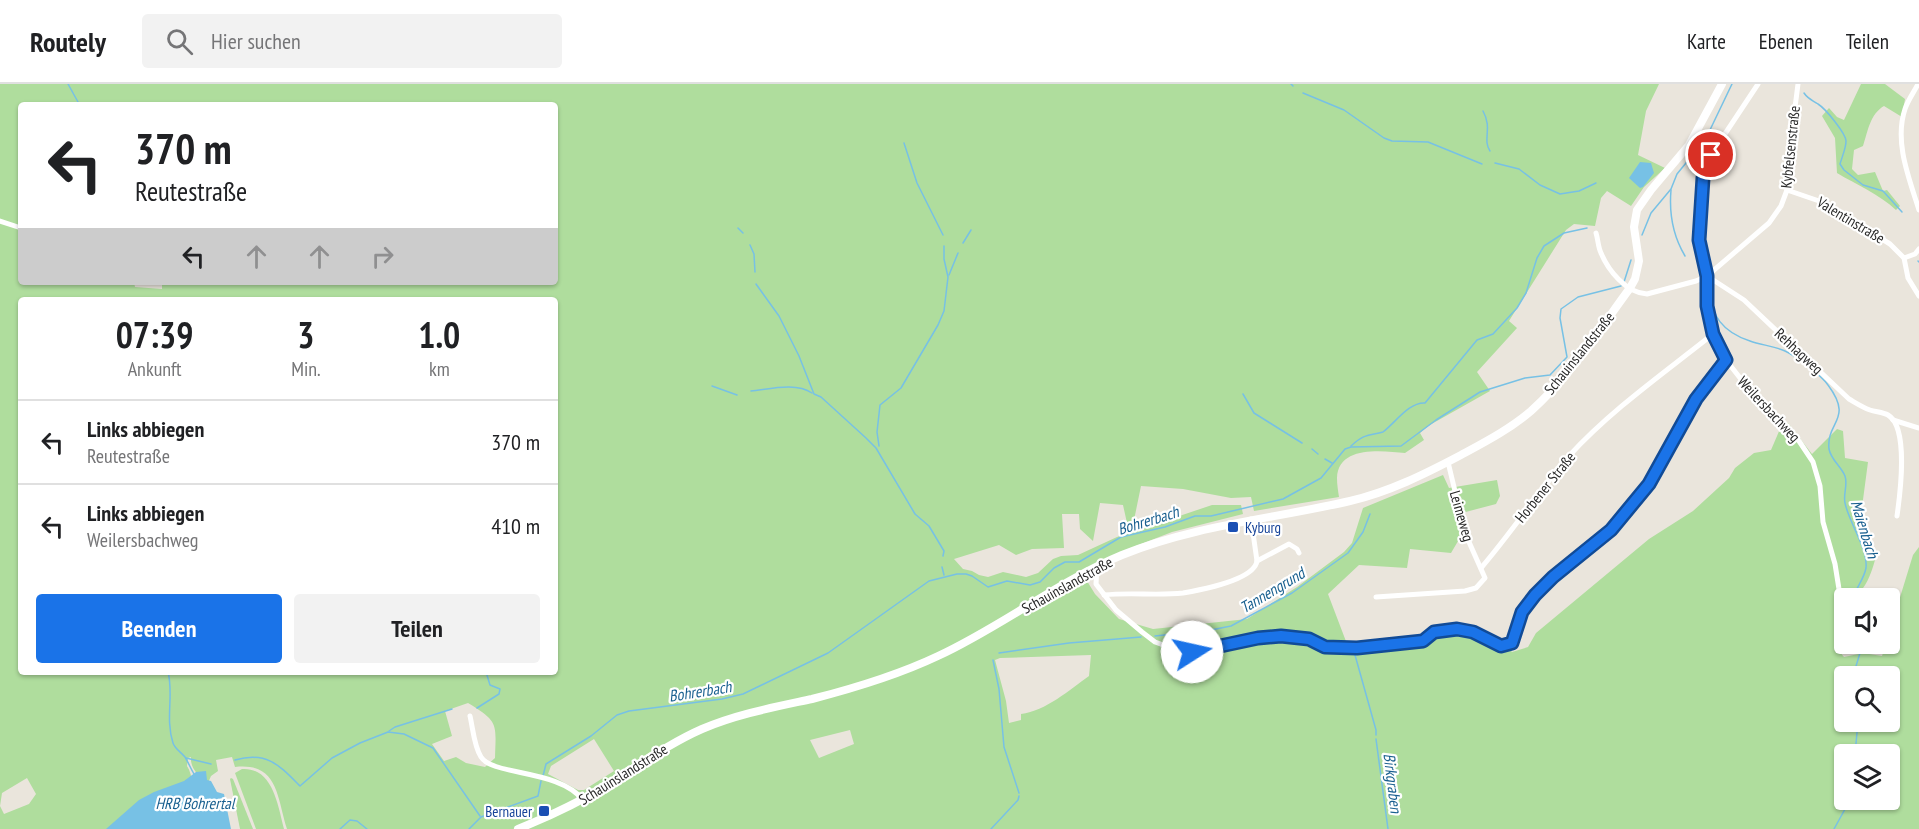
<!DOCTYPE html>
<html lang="de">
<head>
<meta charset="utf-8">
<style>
  body { margin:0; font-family:"PT Sans Narrow",sans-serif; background:#f2f2f2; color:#202124; height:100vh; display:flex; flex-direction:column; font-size:22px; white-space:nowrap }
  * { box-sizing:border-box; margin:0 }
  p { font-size:20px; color:#757577 }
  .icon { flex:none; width:33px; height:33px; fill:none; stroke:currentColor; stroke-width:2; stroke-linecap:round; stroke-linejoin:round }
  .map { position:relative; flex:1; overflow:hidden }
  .details { position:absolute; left:18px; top:213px; width:540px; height:378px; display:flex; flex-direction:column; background:#fff; border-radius:6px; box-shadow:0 2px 4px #0004 }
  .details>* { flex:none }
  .hud { position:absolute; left:18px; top:18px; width:540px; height:183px; border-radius:6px; box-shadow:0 2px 4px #0004; background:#fff; color:#202124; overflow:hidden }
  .tools { position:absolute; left:1834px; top:504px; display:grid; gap:12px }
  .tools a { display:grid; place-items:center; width:66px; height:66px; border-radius:6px; background:#fff; box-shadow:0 2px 4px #0004; font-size:30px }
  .pin { position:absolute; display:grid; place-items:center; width:51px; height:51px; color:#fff; margin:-26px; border:3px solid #fff; border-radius:50%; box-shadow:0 2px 6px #0007 }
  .me { position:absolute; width:66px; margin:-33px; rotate:80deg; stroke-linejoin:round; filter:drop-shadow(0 0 4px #0008) }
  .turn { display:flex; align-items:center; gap:21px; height:126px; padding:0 18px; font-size:27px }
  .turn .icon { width:78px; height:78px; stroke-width:2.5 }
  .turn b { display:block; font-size:42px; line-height:51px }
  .lanes { display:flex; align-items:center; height:57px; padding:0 18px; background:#0003; justify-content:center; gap:30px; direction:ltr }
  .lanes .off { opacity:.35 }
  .eta { display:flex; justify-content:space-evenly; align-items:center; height:102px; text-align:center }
  .eta b { font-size:36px; font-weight:600; line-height:42px }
  .cta { display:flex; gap:12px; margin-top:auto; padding:12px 18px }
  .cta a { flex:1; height:69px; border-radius:6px; background:#1a73e8; color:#fff; font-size:24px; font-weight:600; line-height:69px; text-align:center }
  .cta a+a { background:#f2f2f2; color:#202124 }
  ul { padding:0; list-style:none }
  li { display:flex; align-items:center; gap:18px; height:84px; padding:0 18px; border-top:2px solid #e0e0e0 }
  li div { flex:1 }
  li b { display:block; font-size:22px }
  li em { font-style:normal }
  header { display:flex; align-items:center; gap:36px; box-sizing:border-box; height:84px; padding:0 30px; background:#fff; border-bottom:2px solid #e0e0e0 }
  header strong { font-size:28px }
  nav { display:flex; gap:33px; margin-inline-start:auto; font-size:21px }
  .search { width:420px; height:54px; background:#f2f2f2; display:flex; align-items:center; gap:15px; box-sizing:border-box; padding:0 21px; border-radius:6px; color:#757577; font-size:22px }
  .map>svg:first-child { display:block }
  .green { fill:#afdd9d; fill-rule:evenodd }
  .water { fill:#77c1e5 }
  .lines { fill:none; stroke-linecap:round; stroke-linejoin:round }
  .stream { stroke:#77c1e5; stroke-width:1.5 }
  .street { stroke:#fff; stroke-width:5 }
  .secondary { stroke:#fff; stroke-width:8 }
  .route-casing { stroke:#114b97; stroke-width:15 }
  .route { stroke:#1a73e8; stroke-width:10 }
  .transit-dot { fill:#1a4fb4; stroke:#fff; stroke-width:2 }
  .labels { text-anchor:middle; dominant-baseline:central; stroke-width:4.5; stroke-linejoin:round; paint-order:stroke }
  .street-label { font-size:15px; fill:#292929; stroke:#fff }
  .transit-label { font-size:15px; fill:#164399; stroke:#fff; text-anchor:start }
  .water-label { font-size:16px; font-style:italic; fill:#185f8f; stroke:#fff }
</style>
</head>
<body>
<header>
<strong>Routely</strong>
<div class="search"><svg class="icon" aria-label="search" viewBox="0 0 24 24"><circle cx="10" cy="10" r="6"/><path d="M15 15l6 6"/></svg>Hier suchen</div>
<nav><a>Karte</a><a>Ebenen</a><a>Teilen</a></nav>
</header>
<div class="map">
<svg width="1919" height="745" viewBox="0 0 1919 745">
  <rect width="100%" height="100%" fill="#eae5dc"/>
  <g class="green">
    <path d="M0 0H1659L1646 27 1638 71 1665 84 1644 103 1631 122 1607 107 1601 114 1595 142 1574 140 1566 146 1509 237 1517 244 1477 288 1490 307 1428 342 1420 349 1424 356 1405 369C1383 367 1338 361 1337 394 1337 400 1338 407 1339 413L1254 427 1251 413 1231 414 1183 405 1141 402 1134 436 1127 439 1123 421 1100 419 1093 457 1080 445 1079 430H1062L1064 464 1032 465 1016 471 999 461 954 475 963 485 972 487 979 491 988 493 1003 488 1026 493 1038 489 1053 475 1061 472 1078 471 1117 453 1212 421H1241L1243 430 1172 448 1136 462 1092 482 1087 497 1095 510 1119 535 1153 545 1247 535 1297 503 1344 468 1352 459 1363 424 1443 391 1449 404 1497 396 1500 412 1496 420 1458 430 1464 447 1451 469 1410 465 1407 484 1359 481 1328 510 1347 560 1414 553 1432 545 1456 540 1472 544 1507 562 1512 568 1528 563 1536 549 1649 455 1693 427 1729 394 1735 384 1754 369 1771 366 1783 338 1788 339 1812 370 1837 345 1843 347 1845 374 1868 378 1859 446 1877 468C1873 484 1866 514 1845 514V519L1839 524V567L1844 573 1863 569 1882 572 1886 560H1890V546L1913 471 1919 463V745H287C277 713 278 678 235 683L232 673 216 676 218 687 211 692 208 699C199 692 190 685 191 673L188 674 187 682C199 700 185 726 180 745H0ZM21 21H555V198H162V205L135 203 134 198H21ZM21 216H555V588H21ZM1091 571 1089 592C1069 606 1046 627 1021 630V636L1009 639 1006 617 995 576 1000 574ZM1845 592H1890V638H1845ZM468 619C499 638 496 639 495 674L485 683 466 679 456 673 444 677 432 660 452 652 445 627ZM850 646 854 660 819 674 810 656ZM594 655 614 687 584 706H578L548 690 551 682ZM1845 670H1890V716H1845ZM27 694 36 710 29 720 4 730 0 722 2 709Z"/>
    <path d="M1861 0H1885L1905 15 1902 33 1884 22C1870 30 1868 47 1863 62L1854 66 1852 85 1858 91 1875 88 1883 107 1887 106 1900 122 1896 126C1879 110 1857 101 1837 89L1835 54 1822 32 1829 24 1837 33 1844 36Z"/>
    <path d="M242 685C273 683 278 722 284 745H256L235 689Z"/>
    <polygon points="231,694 233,695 253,745 240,745 230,695"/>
  </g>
  <g class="water">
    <polygon points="1640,78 1651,79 1654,89 1643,103 1640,104 1629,94"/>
    <polygon points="206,687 207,696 211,697 217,708 224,710 231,745 106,745 139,716 154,708 184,697 196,688"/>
  </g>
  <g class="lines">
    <g class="stream">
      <polyline points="68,0 78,18"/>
      <polyline points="1291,0 1293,2"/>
      <polyline points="1303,9 1344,26 1384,54 1392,57 1428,58 1482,80"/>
      <path d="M1804 9C1808 15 1812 16 1818 20 1826 25 1846 50 1846 57 1846 64 1842 73 1840 80L1844 86 1863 101 1883 107 1902 128"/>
      <path d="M1483 27C1493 45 1482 55 1490 67"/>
      <polyline points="904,59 917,99 943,151"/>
      <polyline points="1495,79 1519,85 1540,101 1560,110 1579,107 1596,99"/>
      <path d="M1671 106C1669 129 1673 152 1685 172"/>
      <polyline points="738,144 743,149"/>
      <polyline points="1642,151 1651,129 1671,105 1677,90 1699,63 1709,48 1732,0"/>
      <polyline points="963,159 971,146"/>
      <polyline points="750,161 754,170 755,188"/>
      <polyline points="1918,177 1919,178"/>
      <polyline points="949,191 958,169"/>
      <polyline points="1624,198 1631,176"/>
      <polyline points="756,200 779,232 799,272 814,310 821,313 866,354 876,364 915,430 929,442 944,467 943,472"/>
      <path d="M1713 204C1707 231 1725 249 1750 257 1761 261 1774 262 1785 267 1796 272 1821 291 1828 301 1854 336 1826 337 1829 365 1831 376 1841 382 1845 392 1848 401 1843 410 1845 419 1849 439 1868 464 1866 484 1864 495 1856 504 1853 514"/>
      <polyline points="712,302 737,311"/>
      <path d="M751 307C770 305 796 298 812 309"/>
      <polyline points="1243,310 1254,329 1302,359"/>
      <polyline points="879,362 877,348 880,321 901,304 938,241 944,227 948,193 944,175 944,162"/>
      <path d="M1351 362C1364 350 1367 352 1383 348 1396 338 1409 318 1425 319L1477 256 1493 250 1517 224 1526 209 1537 174 1544 162 1564 149 1587 144"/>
      <polyline points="1312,365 1318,370"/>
      <polyline points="1325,375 1332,379"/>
      <polyline points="942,483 944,491"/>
      <polyline points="1155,552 1211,546 1231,542 1292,509 1348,469 1363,448 1370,430"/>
      <polyline points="999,569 1069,559 1141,553"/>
      <polyline points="1355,571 1376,646 1376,651"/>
      <polyline points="993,576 999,605 1004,663 1019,709"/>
      <path d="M168 588C174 610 165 634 173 659 175 665 181 668 185 673 188 678 191 685 194 690"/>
      <polyline points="1853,592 1860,569 1859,560"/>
      <polyline points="477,624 499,610 500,605 490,601 486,588"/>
      <polyline points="389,647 395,643 452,625"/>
      <polyline points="1376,655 1388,745"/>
      <polyline points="1855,670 1858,638"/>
      <polyline points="186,674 211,680"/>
      <path d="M235 676C267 667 279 681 300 702L332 674 360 659 388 648 404 650 433 664 480 732"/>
      <polyline points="543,692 546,680 591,652 617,631 629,627 722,615 743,610 828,569 929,497 957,490 966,490 972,492 988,503 1007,497 1030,501 1040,498 1054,484 1065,478 1079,478 1121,453 1165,443 1195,432 1211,432 1283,415 1321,394 1345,365 1351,363 1401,362 1436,336 1480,308 1525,294 1550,291 1567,273 1560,234 1561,225 1578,213 1621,202"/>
      <polyline points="340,745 350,736 357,737 367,745"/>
      <polyline points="469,745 481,733 538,712 541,697"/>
      <polyline points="991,745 1018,716 1019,712"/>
      <polyline points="1834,745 1850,716"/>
    </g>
    <g class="street">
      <polyline points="1758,0 1711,71 1703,94 1699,156 1707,192 1707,222 1713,250 1726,276 1751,308 1783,338 1799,357 1813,378 1820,402 1823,438 1835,480 1842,524 1841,566"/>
      <path d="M1918 0C1914 8 1908 16 1905 25 1894 58 1909 94 1919 126"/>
      <polyline points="1787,106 1822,118 1890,160 1904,174 1908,194 1919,212"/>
      <polyline points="0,137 21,144"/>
      <path d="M1596 149C1598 155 1598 163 1601 169 1608 186 1626 209 1647 210L1696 197 1707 192 1769 139 1781 122 1787 106 1789 71 1798 0"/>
      <polyline points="1904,174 1915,170 1919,165"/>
      <path d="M1707 192 1744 216 1849 315C1856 319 1862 323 1870 326 1876 328 1883 328 1888 331 1909 343 1900 411 1897 432"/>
      <polyline points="1893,336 1919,344"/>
      <polyline points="1257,477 1289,460 1297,465 1299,469"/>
      <polyline points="1097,482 1096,500 1116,526 1142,548 1155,558 1177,566 1192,568 1258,554 1281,552 1309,555 1325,563 1357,564 1423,557 1434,548 1457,545 1473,548 1501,562 1507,562 1514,556 1522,528 1535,511 1553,493 1611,446 1649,400 1696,316 1726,276"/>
      <path d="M1481 484C1512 448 1538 408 1569 372 1611 326 1664 289 1713 250"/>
      <path d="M1104 511C1130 508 1157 512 1183 509 1200 506 1254 496 1257 477L1251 435"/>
      <polyline points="1376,513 1465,507 1476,504 1485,494 1465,449 1448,378"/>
      <path d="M470 632C473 645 474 662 481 673 493 692 559 685 583 716"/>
    </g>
    <path class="secondary" d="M518 745C550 732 580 718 609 700 640 681 668 660 702 645 737 630 775 623 812 615 855 604 898 591 938 572 1001 543 1057 498 1122 471 1195 441 1273 435 1350 417 1389 408 1425 390 1461 371 1485 358 1510 345 1531 327 1570 292 1599 246 1630 204L1635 195 1639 177 1634 143 1637 126 1651 106 1689 61 1722 0"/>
  </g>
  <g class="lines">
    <g class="route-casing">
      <polyline id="route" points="1192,568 1258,554 1281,552 1309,555 1325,563 1357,564 1423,557 1434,548 1457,545 1473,548 1501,562 1512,559 1522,528 1535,511 1553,493 1611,446 1649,400 1696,315 1726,276 1713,250 1707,222 1707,192 1699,156 1703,94 1711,71"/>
    </g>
    <use href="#route" class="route"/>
  </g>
  <g class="transit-dot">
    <rect x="1227" y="437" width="12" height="12" rx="3"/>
    <rect x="538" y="721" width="12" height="12" rx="3"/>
  </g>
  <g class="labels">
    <g class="street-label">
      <text transform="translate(1790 63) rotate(-84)">Kybfelsenstraße</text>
      <text transform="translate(1851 136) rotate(31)">Valentinstraße</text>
      <text transform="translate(1799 267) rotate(43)">Rehhagweg</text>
      <text transform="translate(1579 269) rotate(-51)">Schauinslandstraße</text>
      <text transform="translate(1769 325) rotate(47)">Weilersbachweg</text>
      <text transform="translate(1545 403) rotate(-51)">Horbener Straße</text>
      <text transform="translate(1462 432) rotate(74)">Leimeweg</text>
      <text transform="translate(1067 501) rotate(-29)">Schauinslandstraße</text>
      <text transform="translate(623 690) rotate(-32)">Schauinslandstraße</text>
    </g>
    <g class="transit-label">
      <text x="1245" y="443">Kyburg</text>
      <text x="532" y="727" text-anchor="end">Bernauer</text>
    </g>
    <g class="water-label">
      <text transform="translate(1148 436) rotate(-17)">Bohrerbach</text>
      <text transform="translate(1865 445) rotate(73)">Maienbach</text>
      <text transform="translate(1272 506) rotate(-31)">Tannengrund</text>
      <text transform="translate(700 607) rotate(-9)">Bohrerbach</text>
      <text transform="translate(1393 699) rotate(83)">Birkgraben</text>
      <text x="195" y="719">HRB Bohrertal</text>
    </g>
  </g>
</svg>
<div class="tools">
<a><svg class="icon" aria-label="sound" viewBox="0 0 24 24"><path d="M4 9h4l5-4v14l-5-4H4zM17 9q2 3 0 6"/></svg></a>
<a><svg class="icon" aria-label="search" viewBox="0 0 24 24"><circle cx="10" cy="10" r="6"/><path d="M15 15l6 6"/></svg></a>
<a><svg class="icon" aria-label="layers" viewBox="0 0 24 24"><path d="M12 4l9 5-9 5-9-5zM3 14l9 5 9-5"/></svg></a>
</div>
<div class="pin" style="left:1711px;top:71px;background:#d93025"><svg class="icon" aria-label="arrive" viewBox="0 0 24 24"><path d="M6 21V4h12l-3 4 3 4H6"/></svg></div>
<svg class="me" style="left:1192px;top:568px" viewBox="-20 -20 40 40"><circle r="19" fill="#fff"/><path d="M0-13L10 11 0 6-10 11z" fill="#1a73e8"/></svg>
<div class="hud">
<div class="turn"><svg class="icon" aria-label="left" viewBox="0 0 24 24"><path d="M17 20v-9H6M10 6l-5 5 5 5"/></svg><div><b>370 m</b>Reutestraße</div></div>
<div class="lanes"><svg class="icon" aria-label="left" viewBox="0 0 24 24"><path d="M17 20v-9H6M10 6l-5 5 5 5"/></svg><svg class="icon off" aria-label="ahead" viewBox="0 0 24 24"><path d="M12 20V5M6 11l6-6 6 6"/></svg><svg class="icon off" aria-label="ahead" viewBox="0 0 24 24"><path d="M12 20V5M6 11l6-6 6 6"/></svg><svg class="icon off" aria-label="right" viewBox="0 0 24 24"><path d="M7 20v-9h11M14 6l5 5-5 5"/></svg></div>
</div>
<section class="details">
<div class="eta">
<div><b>07:39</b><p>Ankunft</p></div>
<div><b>3</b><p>Min.</p></div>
<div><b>1.0</b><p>km</p></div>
</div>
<ul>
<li><svg class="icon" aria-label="left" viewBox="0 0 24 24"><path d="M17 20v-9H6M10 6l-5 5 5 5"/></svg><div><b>Links abbiegen</b><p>Reutestraße</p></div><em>370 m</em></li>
<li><svg class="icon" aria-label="left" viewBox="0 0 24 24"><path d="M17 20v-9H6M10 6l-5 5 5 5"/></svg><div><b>Links abbiegen</b><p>Weilersbachweg</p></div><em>410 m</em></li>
</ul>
<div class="cta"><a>Beenden</a><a>Teilen</a></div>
</section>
</div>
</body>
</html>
